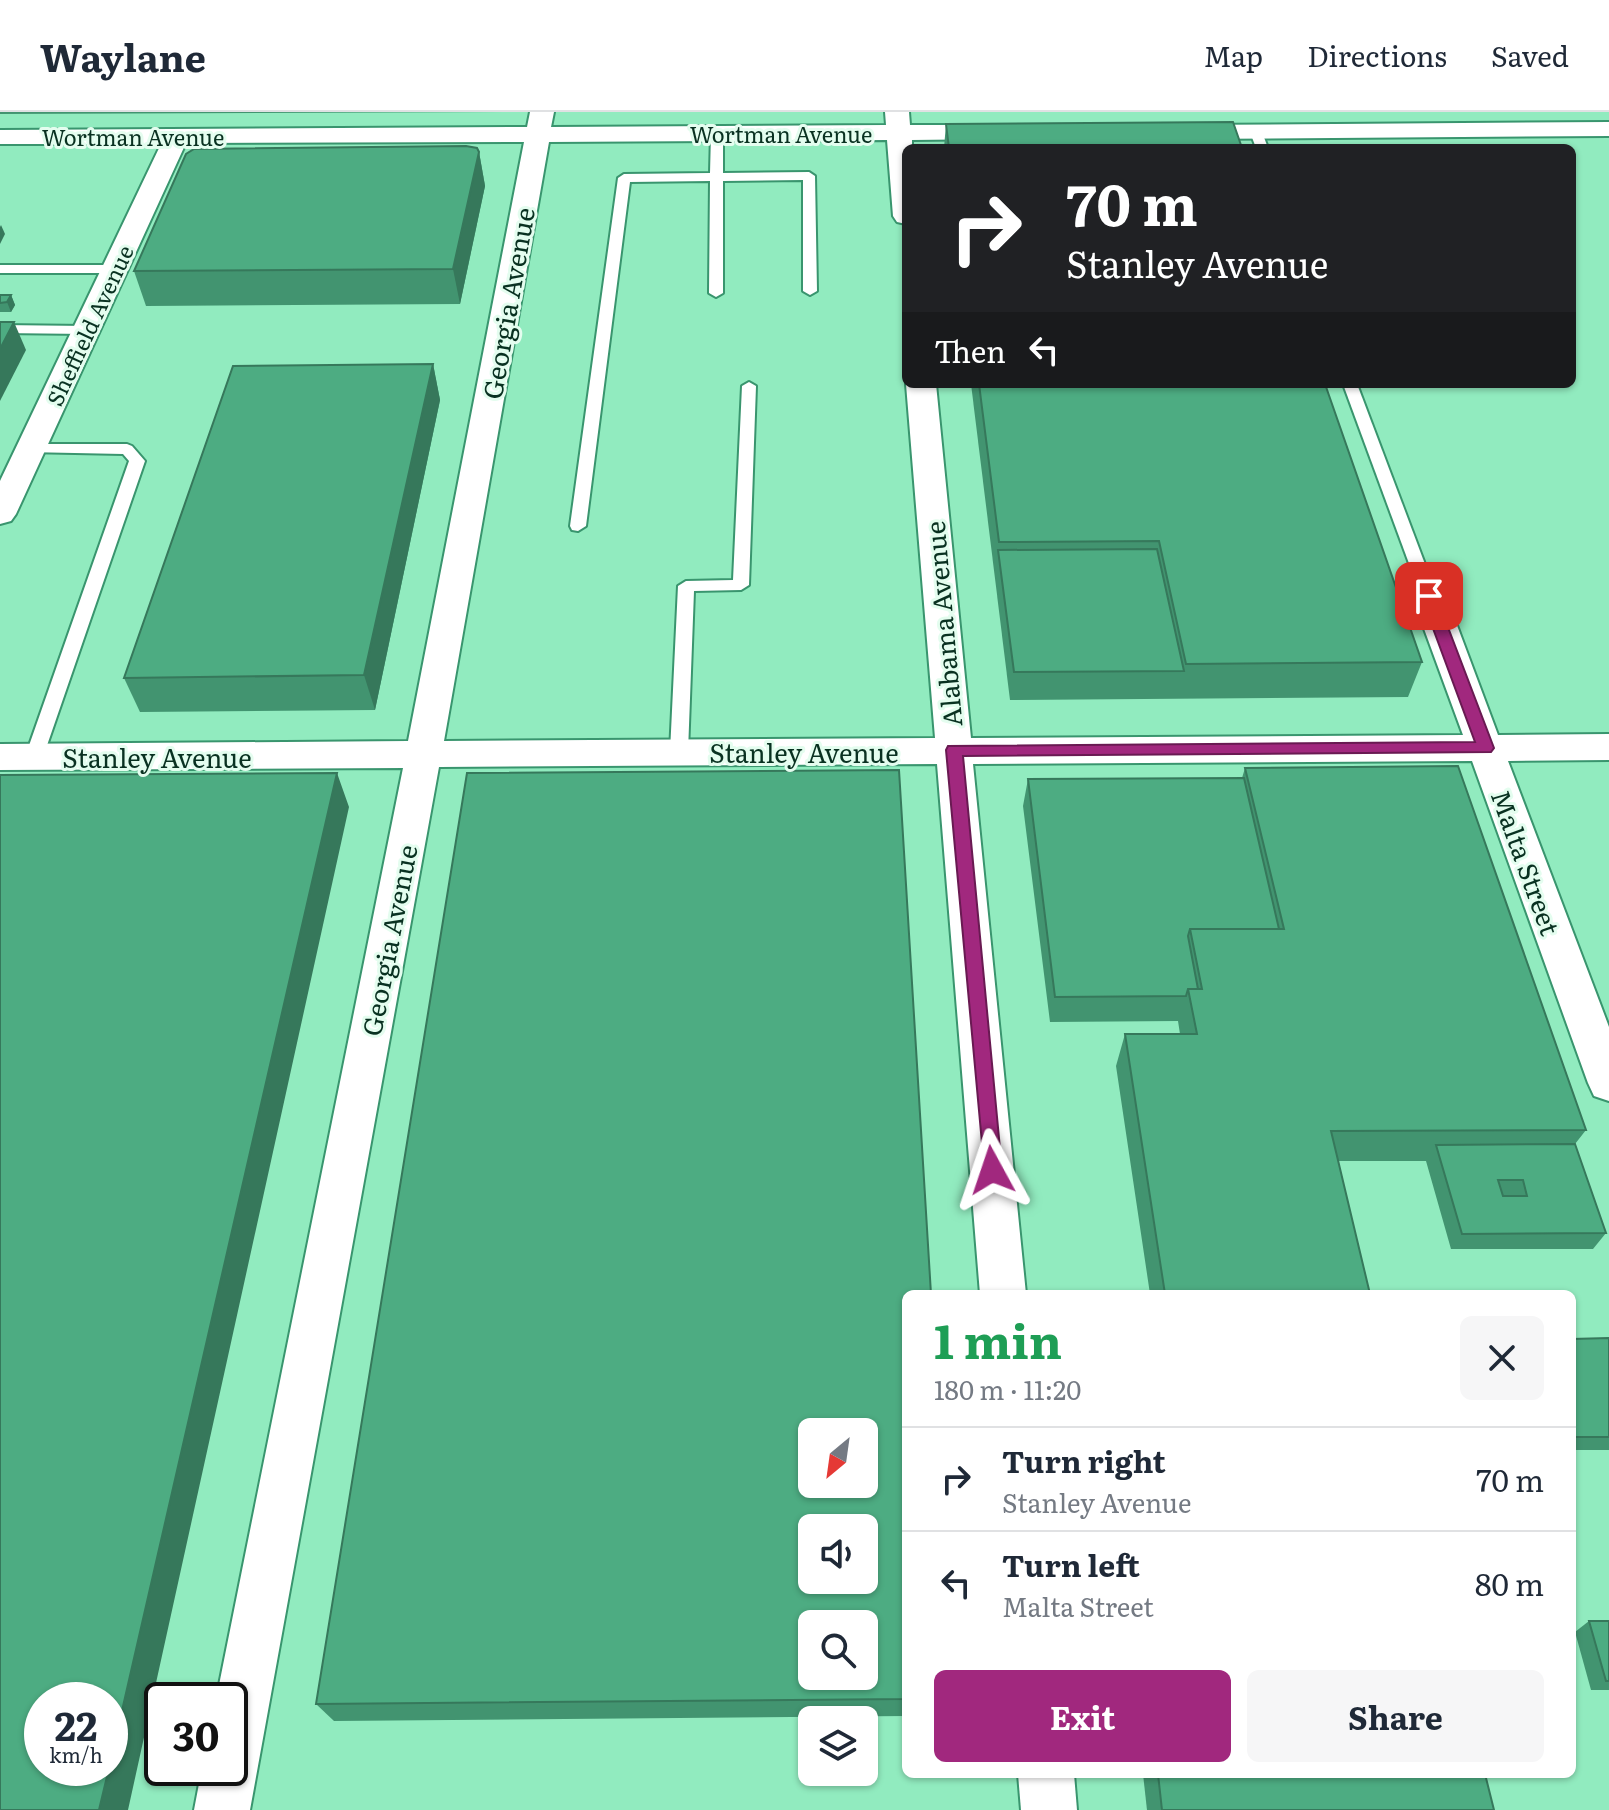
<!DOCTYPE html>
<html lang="en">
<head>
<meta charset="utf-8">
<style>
  body { margin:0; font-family:Literata,serif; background:#f6f6f7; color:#1f2937; height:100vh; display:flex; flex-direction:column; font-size:30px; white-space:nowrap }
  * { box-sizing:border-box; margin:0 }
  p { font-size:26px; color:#747a83 }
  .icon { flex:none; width:44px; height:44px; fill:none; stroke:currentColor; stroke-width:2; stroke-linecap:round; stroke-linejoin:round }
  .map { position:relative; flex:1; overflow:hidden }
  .details { position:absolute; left:902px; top:1178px; width:674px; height:488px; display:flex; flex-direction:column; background:#fff; border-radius:12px; box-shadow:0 2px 6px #0004 }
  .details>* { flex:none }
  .hud { position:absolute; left:902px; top:32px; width:674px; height:244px; border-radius:12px; box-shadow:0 2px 6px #0004; background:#202124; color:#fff; overflow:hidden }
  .needle { width:52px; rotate:209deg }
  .tools { position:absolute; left:798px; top:1306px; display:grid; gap:16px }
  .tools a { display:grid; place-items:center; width:80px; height:80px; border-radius:12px; background:#fff; box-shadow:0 2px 6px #0004; font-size:40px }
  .speed { position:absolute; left:24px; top:1570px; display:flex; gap:16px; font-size:40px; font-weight:700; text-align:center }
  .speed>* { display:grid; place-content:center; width:104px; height:104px; border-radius:50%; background:#fff; box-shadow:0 2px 6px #0004; line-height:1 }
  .speed small { font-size:20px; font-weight:400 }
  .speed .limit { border:4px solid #111; border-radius:12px; background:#fff; color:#111 }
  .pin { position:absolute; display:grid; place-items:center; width:68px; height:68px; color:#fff; margin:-34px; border-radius:16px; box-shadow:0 4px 12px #0006 }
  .me { position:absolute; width:88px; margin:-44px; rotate:355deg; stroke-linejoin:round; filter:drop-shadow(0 0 6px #0008) }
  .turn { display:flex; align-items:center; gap:28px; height:168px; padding:0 32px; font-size:36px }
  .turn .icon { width:104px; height:104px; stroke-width:2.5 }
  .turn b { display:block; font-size:56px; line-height:68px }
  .then { display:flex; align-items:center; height:76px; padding:0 32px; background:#0003; gap:16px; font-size:30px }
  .round { display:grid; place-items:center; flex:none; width:84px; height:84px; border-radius:12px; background:#f6f6f7 }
  .overview { display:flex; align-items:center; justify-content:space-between; height:136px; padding:0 32px }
  h1 { font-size:48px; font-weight:700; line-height:60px; color:#1e9e55 }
  .primary-button { display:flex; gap:16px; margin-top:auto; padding:16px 32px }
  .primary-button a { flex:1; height:92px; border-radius:12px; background:#a1287e; color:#fff; font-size:32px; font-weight:700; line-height:92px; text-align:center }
  .primary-button a+a { background:#f6f6f7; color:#1f2937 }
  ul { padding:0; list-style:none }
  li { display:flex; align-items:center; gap:24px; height:104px; padding:0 32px; border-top:2px solid #e0e1e3 }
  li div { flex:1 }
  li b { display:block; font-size:30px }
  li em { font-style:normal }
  header { display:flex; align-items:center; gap:48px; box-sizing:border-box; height:112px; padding:0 40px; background:#fff; border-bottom:2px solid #e0e1e3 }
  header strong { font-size:38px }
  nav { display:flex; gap:44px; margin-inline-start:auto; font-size:28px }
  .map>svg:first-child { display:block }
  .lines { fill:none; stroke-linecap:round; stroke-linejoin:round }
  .service-casing { stroke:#39956e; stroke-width:4 }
  .minor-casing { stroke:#39956e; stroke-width:4 }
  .service { fill:#fff; fill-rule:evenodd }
  .minor { fill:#fff; fill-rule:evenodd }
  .wall { fill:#429470 }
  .shaded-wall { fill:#36785b }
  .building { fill:#4dac82; stroke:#36785b; stroke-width:2; fill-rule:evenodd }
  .route { fill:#a1287e; stroke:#691a52; stroke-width:2 }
  .labels { text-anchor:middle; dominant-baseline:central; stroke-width:6; stroke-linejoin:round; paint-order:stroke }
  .far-street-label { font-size:22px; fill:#093121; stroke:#e4fdef }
  .street-label { font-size:26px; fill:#093121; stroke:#e4fdef }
</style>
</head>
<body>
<header>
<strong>Waylane</strong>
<nav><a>Map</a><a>Directions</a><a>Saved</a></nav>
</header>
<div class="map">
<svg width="1609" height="1698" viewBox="0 0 1609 1698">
  <rect width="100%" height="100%" fill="#91ebbf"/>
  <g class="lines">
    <g class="service-casing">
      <g id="service">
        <polygon points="1256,16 1262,20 1268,36 1256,36 1250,20"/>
        <polygon points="717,18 723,22 723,61 809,60 815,64 817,179 810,183 803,179 803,68 723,69 723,181 716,185 709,181 710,69 630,70 586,414 578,419 572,418 570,414 618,66 624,62 710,61 711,22"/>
        <polygon points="0,153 115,153 122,157 115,161 0,161"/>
        <polygon points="0,213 87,214 94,218 87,222 0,221"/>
        <polygon points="749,270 756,274 749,473 741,478 694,479 688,640 679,646 670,640 678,474 686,469 733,468 742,274"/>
        <polygon points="1343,272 1357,272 1437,484 1435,488 1429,489 1421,484"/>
        <polygon points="31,332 127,332 132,334 145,349 43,645 34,652 25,645 129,349 123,342 26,340 23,337"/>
      </g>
    </g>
    <g class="minor-casing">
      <g id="minor">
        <polygon points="530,0 554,0 551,15 886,13 885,0 909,0 910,13 1000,13 1009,15 1012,20 1009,25 1000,27 912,28 912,36 906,36 906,112 897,110 893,104 887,28 549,30 444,629 935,626 906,272 936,272 971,626 1463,623 1412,484 1417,476 1429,473 1441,476 1446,484 1498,623 1609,622 1609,648 1508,649 1609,915 1609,989 1594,984 1588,971 1472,649 973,652 1026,1182 980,1182 937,652 439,655 250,1698 194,1698 202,1656 230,1656 230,1588 216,1588 403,656 0,658 0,632 408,629 524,30 186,31 16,402 11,409 0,412 0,369 161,32 0,32 0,18 527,15"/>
        <polygon points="1609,10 1609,24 1184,27 1175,25 1172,20 1175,15 1184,13"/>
        <polygon points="1018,1662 1074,1662 1077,1698 1021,1698"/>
      </g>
    </g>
    <use href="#service" class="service"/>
    <use href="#minor" class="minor"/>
  </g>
  <g class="wall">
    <polygon points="0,0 503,0 0,2"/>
    <polygon points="946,12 1242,36 944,36"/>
    <polygon points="479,40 485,74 460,192 146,194 134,159"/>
    <polygon points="0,183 11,183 15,193 11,200 0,200"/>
    <polygon points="433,252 440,288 375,598 140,600 124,566"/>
    <polygon points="971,272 1325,272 1422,550 1408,585 1010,588"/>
    <polygon points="1245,656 1586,1018 1575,1032 1606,1121 1593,1137 1451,1137 1426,1049 1338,1049 1370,1182 1150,1182 1116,954 1125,922 1180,922 1178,909 1050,910 1023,694 1028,667 1242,666"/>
    <polygon points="906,1182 906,1604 334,1609 316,1592"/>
    <polygon points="1609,1226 1609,1338 1572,1338 1572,1227"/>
    <polygon points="1589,1509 1609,1509 1609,1578 1591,1578 1575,1520"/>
    <polygon points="1143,1662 1485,1662 1494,1698 1147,1698"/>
  </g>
  <g class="shaded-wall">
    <polygon points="479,40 485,74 460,192 453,157"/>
    <polygon points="1,113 5,122 0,132 0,115"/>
    <polygon points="11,183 15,193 11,200 7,190"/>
    <polygon points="14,210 26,238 0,289 0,237"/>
    <polygon points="433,252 440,288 375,598 364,563"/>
    <polygon points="337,661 349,695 128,1698 99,1698 109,1656 110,1656 110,1651"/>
  </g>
  <g class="building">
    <polygon points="1233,10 1242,36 949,36 946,12"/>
    <polygon points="466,34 477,36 479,40 453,157 134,159 186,42 194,37"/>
    <polygon points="0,183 11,183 7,190 0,191"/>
    <polygon points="0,210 14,210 0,237"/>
    <polygon points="433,252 364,563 124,566 233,254"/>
    <polygon points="979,272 1325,272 1422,550 1186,552 1159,429 999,430"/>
    <polygon points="1157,437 1184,559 1014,560 998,438"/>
    <polygon points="1458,654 1586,1018 1331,1019 1370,1182 1165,1182 1125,922 1197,922 1188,877 1202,877 1190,817 1284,817 1245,656"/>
    <path d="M899 658 931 1182H906V1587L316 1592 467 661ZM812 1320H864V1372H812ZM812 1416H864V1468H812ZM812 1512H864V1564H812Z"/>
    <polygon points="337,661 110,1651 110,1588 42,1588 42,1656 109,1656 99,1698 0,1698 0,663"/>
    <polygon points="1244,666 1279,817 1190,817 1188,824 1198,877 1188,877 1186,884 1055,885 1028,667"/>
    <path d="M1575 1032 1606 1121 1462 1122 1436 1033ZM1498 1068H1523L1527 1084H1503Z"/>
    <polygon points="1609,1226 1609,1325 1572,1325 1572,1227"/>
    <polygon points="1589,1509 1609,1509 1609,1569 1606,1569"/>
    <polygon points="1158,1662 1485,1662 1494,1698 1162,1698"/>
  </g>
  <polygon class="route" points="1429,479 1436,484 1494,636 1491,640 963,644 1002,1058 999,1064 992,1067 985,1064 946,638 948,634 1475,630 1421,484"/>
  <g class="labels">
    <g class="far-street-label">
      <text x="781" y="21">Wortman Avenue</text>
      <text x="133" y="24">Wortman Avenue</text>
      <text transform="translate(89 213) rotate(-65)">Sheffield Avenue</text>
    </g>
    <g class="street-label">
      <text transform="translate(507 191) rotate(-80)">Georgia Avenue</text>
      <text transform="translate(942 512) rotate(-95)">Alabama Avenue</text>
      <text x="804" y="639">Stanley Avenue</text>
      <text x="157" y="644">Stanley Avenue</text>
      <text transform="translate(1527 750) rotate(70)">Malta Street</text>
      <text transform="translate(388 828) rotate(-79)">Georgia Avenue</text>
    </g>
  </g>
</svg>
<div class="tools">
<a><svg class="needle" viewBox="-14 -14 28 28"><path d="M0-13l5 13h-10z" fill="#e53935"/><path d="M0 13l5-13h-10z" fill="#747a83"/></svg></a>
<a><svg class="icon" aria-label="sound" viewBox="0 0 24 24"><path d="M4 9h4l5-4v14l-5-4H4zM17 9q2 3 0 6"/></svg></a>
<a><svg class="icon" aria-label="search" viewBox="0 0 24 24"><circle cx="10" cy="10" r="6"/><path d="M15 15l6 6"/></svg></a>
<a><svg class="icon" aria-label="layers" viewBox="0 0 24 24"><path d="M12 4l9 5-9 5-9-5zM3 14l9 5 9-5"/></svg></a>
</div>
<div class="speed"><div>22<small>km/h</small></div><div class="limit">30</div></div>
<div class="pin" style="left:1429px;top:484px;background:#d93025"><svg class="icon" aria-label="arrive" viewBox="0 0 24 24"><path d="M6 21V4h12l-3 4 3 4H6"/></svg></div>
<svg class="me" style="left:992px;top:1058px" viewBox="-20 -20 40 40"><path d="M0-17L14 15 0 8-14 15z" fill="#a1287e" stroke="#fff" stroke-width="4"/></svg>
<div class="hud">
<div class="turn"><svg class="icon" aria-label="right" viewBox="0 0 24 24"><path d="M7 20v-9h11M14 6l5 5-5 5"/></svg><div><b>70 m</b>Stanley Avenue</div></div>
<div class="then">Then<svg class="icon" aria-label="left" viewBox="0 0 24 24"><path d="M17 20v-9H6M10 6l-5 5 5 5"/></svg></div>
</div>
<section class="details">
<div class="overview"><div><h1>1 min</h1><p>180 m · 11:20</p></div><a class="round"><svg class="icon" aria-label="close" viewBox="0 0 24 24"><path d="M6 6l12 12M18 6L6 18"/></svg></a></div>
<ul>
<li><svg class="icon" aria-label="right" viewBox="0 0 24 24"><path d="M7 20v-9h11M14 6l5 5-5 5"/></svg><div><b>Turn right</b><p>Stanley Avenue</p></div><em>70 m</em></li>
<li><svg class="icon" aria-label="left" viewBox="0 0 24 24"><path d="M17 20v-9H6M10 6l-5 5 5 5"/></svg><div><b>Turn left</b><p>Malta Street</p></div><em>80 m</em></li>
</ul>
<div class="primary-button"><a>Exit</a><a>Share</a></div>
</section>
</div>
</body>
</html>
